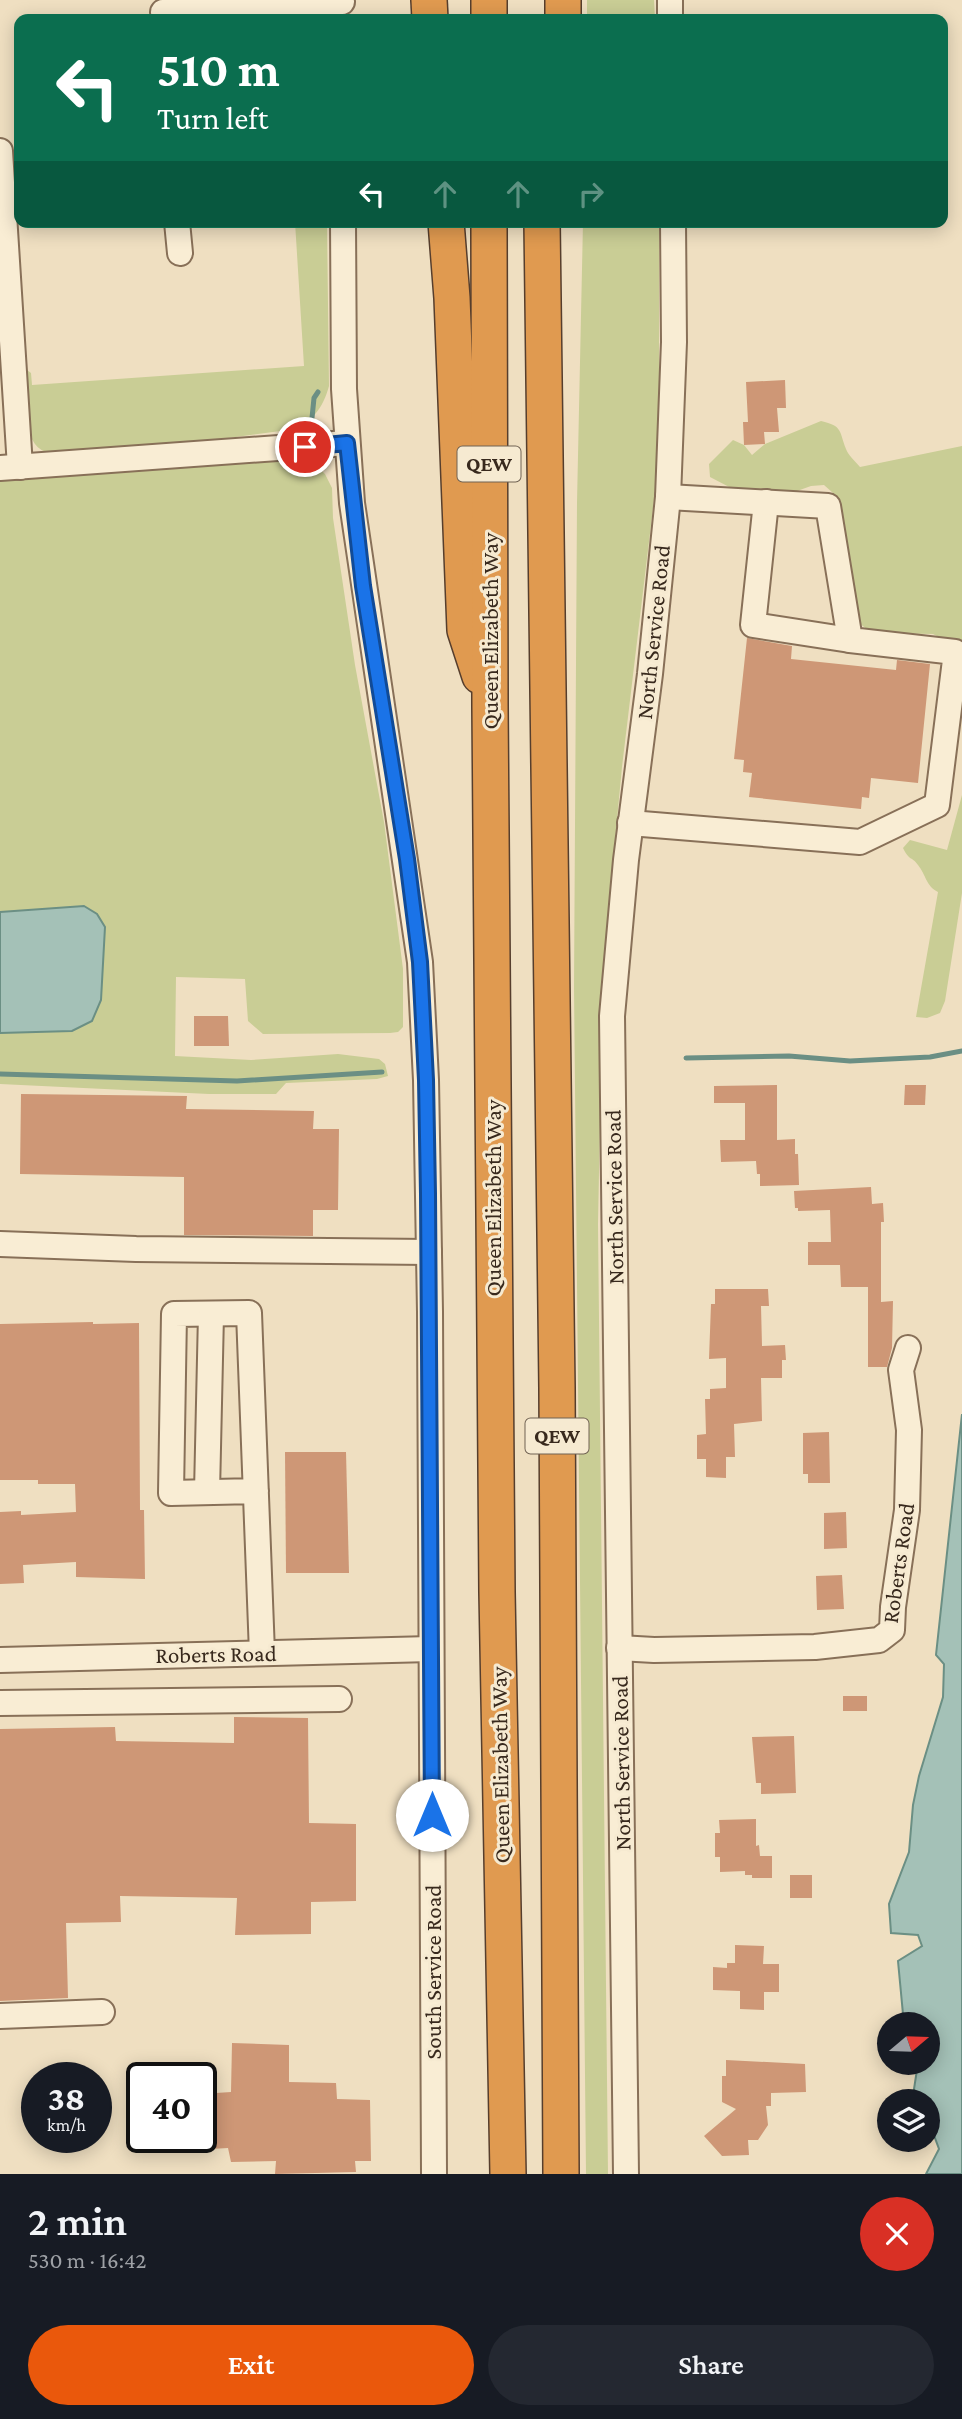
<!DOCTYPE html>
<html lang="en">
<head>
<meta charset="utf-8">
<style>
  body { margin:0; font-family:"Crimson Pro",serif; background:#242831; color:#f1f3f6; height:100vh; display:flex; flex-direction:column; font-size:26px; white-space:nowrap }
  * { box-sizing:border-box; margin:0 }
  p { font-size:23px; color:#9ea1a6 }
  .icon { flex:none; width:38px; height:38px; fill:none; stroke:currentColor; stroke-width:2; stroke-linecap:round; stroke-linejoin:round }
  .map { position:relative; height:2174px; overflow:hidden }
  .sheet { display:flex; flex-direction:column; background:#171b24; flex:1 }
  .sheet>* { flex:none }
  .top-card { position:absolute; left:14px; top:14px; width:934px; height:214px; border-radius:14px; box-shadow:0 4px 18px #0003; background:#0b6e4f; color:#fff; overflow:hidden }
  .needle { width:46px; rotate:71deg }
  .tools { position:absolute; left:877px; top:2012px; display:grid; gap:14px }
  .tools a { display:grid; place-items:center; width:63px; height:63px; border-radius:50%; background:#171b24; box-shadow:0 4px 18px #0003; font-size:35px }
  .speed { position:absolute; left:21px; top:2062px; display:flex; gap:14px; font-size:35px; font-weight:700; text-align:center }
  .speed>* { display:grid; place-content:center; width:91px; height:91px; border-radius:50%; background:#171b24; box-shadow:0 4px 18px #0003; line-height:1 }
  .speed small { font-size:18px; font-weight:400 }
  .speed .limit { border:4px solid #111; border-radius:10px; background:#fff; color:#111 }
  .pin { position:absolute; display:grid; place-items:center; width:60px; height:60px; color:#fff; margin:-30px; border:4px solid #fff; border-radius:50%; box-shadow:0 2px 7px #0007 }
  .me { position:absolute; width:77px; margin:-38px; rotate:0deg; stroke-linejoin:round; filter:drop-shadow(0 0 5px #0008) }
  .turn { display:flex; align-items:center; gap:24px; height:147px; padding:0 28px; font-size:32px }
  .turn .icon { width:91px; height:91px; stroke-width:2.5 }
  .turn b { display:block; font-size:49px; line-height:60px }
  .lanes { display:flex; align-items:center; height:66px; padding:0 28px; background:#0003; justify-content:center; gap:35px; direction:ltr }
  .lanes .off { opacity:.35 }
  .round { display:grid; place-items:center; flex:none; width:74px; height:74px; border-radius:37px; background:#242831 }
  .summary { display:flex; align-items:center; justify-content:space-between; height:119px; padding:0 28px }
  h1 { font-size:42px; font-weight:600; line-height:52px }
  .primary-button { display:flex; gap:14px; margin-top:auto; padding:14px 28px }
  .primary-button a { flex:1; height:80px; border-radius:42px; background:#ea580c; color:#fff; font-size:28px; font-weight:600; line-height:80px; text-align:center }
  .primary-button a+a { background:#242831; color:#f1f3f6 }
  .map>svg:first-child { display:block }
  .green { fill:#c9cd95 }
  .water { fill:#a4c1b7; stroke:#6b8f84; stroke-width:2 }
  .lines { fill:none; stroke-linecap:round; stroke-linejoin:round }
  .stream { stroke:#6b8f84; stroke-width:5 }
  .building { fill:#ce9776 }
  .minor-casing { stroke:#887058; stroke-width:28 }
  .highway-casing { stroke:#563e2d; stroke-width:38 }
  .minor { stroke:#f9edd4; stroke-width:24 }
  .highway { stroke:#e09a50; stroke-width:35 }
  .route-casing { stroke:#114b97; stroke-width:18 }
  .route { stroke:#1a73e8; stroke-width:12 }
  .labels { text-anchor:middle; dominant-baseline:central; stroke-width:6; stroke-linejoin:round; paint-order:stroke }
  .shield { fill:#f6ead1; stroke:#716353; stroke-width:2 }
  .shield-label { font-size:21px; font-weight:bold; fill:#38291d }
  .street-label { font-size:23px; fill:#38291d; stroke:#f6ead1 }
</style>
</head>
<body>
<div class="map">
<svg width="962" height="2174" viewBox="0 0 962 2174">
  <rect width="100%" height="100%" fill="#efdfc1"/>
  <g class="green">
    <polygon points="587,0 654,0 655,19 587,19"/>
    <path d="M295 222H327L329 386C323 408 312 424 288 430L191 443 46 452C21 444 26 396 24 373L27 370 31 373 32 385 304 366Z"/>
    <polygon points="583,222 659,222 659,458 622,767 603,966 598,1224 608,2174 586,2174 574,988 577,503"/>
    <path d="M821 421C843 426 839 431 846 449 848 455 855 461 860 467L962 446V642L943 639 933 634 872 633 859 623 839 504 833 493 824 485 811 486 797 491 735 490 710 477 709 464 733 440 744 445 752 455 765 444Z"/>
    <polygon points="300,458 312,462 325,474 332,488 333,518 355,665 384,822 403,969 403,1027 398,1032 390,1033 263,1034 248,1021 245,979 176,977 175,1056 251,1060 338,1054 379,1059 385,1064 388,1076 377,1079 286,1083 276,1094 209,1094 0,1084 0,1033 71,1031 19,911 0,912 0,477"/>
    <path d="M962 795V893L945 1001 940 1013 927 1018 916 1017 938 892C926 886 926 875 918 865 912 856 910 862 903 848L910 840 947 850Z"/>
  </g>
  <g class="water">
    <polygon points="84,906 97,914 105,927 101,1000 92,1021 72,1031 0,1033 0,912"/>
    <polygon points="962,1414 962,2174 926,2174 939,2149 932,2130 928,2130 928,2102 912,2102 918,2063 928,2063 928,2025 912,2025 903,2014 898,1961 922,1946 918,1935 891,1933 889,1904 909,1852 913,1805 919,1776 943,1697 944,1664 936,1655"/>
  </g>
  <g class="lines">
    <g class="stream">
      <polyline points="312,418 314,398 318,392"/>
      <polyline points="686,1058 789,1056 850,1061 930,1057 962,1051"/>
      <polyline points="0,1074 237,1081 382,1072"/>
    </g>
  </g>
  <g class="building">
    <polygon points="785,380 786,408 777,408 779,432 764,432 765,444 744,445 743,422 748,422 746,382"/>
    <polygon points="747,638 792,646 791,659 896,670 897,660 930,664 918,783 871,778 869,798 862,797 861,809 749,797 752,773 743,772 744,760 734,759"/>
    <polygon points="194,1016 228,1016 229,1046 194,1046"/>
    <polygon points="777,1085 777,1140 795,1139 795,1154 798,1154 799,1185 760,1186 760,1174 757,1174 756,1161 721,1162 720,1140 745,1140 745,1103 714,1103 714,1086"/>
    <polygon points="905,1085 926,1085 925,1105 904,1105"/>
    <polygon points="21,1094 187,1096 186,1109 314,1111 313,1129 339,1129 338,1210 313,1210 313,1236 184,1235 184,1177 20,1174"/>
    <polygon points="871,1187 872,1204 883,1203 884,1222 881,1222 881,1302 893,1301 892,1348 887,1367 868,1367 868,1287 841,1287 840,1265 808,1265 808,1242 831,1242 830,1210 798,1211 798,1208 795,1208 794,1191"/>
    <polygon points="715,1289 768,1289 769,1306 761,1306 762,1346 785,1345 786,1360 782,1360 782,1378 761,1378 762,1421 734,1424 735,1457 726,1457 726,1478 706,1477 706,1459 697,1459 697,1435 706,1434 705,1399 710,1399 710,1389 726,1388 726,1358 709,1359 711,1304 715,1304"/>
    <polygon points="93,1322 93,1324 139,1323 140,1510 144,1510 145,1579 76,1577 76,1562 23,1565 24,1583 0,1584 0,1512 21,1511 21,1515 76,1512 75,1484 38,1484 38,1480 0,1480 0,1324"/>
    <polygon points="829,1432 830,1483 808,1483 808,1474 803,1474 803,1433"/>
    <polygon points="285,1452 346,1452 349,1573 286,1573"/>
    <polygon points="846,1512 847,1548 824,1549 824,1513"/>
    <polygon points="842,1575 844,1609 817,1610 816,1576"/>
    <rect x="843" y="1696" width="24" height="15"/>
    <polygon points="234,1717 308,1718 309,1823 356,1824 356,1901 311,1902 311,1934 235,1935 237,1898 120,1896 121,1922 66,1923 68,1998 0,2001 0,1729 115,1727 116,1741 234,1743"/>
    <polygon points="794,1736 796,1793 761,1794 761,1783 756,1783 752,1737"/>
    <polygon points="756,1819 756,1846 759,1845 760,1856 772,1856 772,1878 752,1878 752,1875 745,1875 745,1871 720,1872 720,1857 715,1857 715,1833 720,1833 719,1820"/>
    <rect x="790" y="1875" width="22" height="23"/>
    <polygon points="735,1945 764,1946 763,1964 779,1964 779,1992 764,1992 764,2010 740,2009 740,1991 713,1990 713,1967 727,1968 727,1963 735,1963"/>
    <polygon points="232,2043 289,2045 289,2082 336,2083 337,2099 370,2100 371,2161 355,2161 356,2172 275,2174 276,2161 231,2162 228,2148 176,2151 175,2137 201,2137 201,2094 231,2092"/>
    <polygon points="726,2060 805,2064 806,2092 771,2093 771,2106 766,2106 768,2125 758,2140 748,2140 749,2155 722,2156 704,2136 736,2109 722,2102 722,2076 726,2076"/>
  </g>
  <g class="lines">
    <g class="minor-casing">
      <g id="minor">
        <polyline points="670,0 670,19"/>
        <polyline points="163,12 342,2"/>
        <polyline points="0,151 20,467"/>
        <polyline points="177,222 180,253"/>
        <polyline points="343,222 344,389 352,503 420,962 426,1080 430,1312 434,2174"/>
        <polyline points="0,468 347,443"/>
        <polyline points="766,502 753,625 850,640"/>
        <polyline points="630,823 860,842 937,805 955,660 955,652 850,640 828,506 668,497"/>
        <polyline points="0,1244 136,1249 429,1252"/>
        <polyline points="256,1491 171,1493 174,1314 249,1313 262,1653"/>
        <polyline points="207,1492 211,1314"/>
        <polyline points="619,1648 654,1650 815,1647 879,1640 892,1630 893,1607 907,1510 909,1430 901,1370 908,1348"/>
        <polyline points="0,1660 431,1649"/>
        <polyline points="0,1703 339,1699"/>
        <polyline points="0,2016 102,2012"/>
        <polyline points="626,2174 612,1016 626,860 650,674 668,497 674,342 673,222"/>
      </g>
    </g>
    <g class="highway-casing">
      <g id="highway">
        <polyline points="429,0 430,19"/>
        <polyline points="489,0 489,19"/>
        <polyline points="563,19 563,0"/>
        <polyline points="446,222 452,298 465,630 480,676"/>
        <polyline points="489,222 490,706 497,1592 508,2174"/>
        <polyline points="542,222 557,1388 561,2174"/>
      </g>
    </g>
    <use href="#minor" class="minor"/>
    <use href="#highway" class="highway"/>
  </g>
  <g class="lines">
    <g class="route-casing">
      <polyline id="route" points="305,447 347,443 363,586 407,859 420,962 426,1080 428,1194 432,1815"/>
    </g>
    <use href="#route" class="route"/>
  </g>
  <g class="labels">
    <g class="shield">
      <rect x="457.5" y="446.5" width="63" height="35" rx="5"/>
      <rect x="525.5" y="1418.5" width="63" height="35" rx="5"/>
    </g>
    <g class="shield-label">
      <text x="489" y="464">QEW</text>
      <text x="557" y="1436">QEW</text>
    </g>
    <g class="street-label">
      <text transform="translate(490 631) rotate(-90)">Queen Elizabeth Way</text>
      <text transform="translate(653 632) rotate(-84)">North Service Road</text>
      <text transform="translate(614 1197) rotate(-91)">North Service Road</text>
      <text transform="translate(493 1198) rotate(-90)">Queen Elizabeth Way</text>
      <text transform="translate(898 1563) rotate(-82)">Roberts Road</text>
      <text transform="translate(216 1654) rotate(-1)">Roberts Road</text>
      <text transform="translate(621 1763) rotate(-91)">North Service Road</text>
      <text transform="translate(500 1765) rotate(-91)">Queen Elizabeth Way</text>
      <text transform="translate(433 1972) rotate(-90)">South Service Road</text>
    </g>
  </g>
</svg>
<div class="tools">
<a><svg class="needle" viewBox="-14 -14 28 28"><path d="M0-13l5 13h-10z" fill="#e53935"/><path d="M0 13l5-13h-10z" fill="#9ea1a6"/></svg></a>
<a><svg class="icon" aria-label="layers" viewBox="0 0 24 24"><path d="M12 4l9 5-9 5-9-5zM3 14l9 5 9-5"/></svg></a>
</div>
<div class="speed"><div>38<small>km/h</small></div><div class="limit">40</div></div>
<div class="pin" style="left:305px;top:447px;background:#d93025"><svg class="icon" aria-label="arrive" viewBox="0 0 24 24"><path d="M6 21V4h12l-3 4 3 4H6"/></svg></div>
<svg class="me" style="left:432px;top:1815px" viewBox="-20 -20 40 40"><circle r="19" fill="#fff"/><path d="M0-13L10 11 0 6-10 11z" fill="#1a73e8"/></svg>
<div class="top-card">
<div class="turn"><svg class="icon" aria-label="left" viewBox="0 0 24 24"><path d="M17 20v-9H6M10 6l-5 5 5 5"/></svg><div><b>510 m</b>Turn left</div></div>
<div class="lanes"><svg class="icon" aria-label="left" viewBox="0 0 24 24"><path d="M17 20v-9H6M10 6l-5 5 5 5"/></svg><svg class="icon off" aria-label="ahead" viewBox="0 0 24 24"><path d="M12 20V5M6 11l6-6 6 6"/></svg><svg class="icon off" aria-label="ahead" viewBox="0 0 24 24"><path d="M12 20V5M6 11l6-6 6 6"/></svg><svg class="icon off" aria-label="right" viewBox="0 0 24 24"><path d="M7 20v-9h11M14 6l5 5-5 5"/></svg></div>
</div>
</div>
<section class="sheet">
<div class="summary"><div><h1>2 min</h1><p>530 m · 16:42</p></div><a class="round" style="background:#d93025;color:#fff"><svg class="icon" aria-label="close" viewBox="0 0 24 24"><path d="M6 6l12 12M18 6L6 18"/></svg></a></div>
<div class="primary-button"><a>Exit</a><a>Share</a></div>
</section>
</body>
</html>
